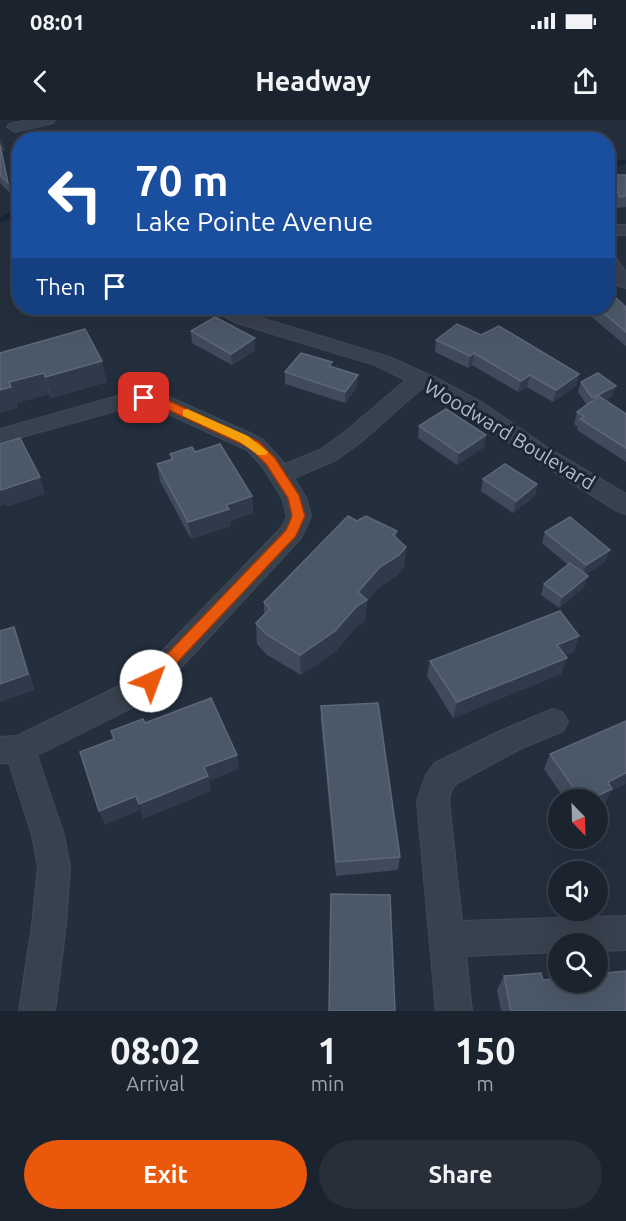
<!DOCTYPE html>
<html lang="en">
<head>
<meta charset="utf-8">
<style>
  body { margin:0; font-family:Ubuntu,sans-serif; background:#282f3a; color:#f1f3f6; height:100vh; display:flex; flex-direction:column; font-size:22px; white-space:nowrap }
  * { box-sizing:border-box; margin:0 }
  p { font-size:20px; color:#a0a4aa }
  .icon { flex:none; width:33px; height:33px; fill:none; stroke:currentColor; stroke-width:2; stroke-linecap:round; stroke-linejoin:round }
  .map { position:relative; height:891px; overflow:hidden }
  .sheet { display:flex; flex-direction:column; background:#1b232e; flex:1 }
  .sheet>* { flex:none }
  .top-card { position:absolute; left:12px; top:12px; width:603px; height:183px; border-radius:24px; box-shadow:0 6px 24px #0002,0 0 0 2px #39404a; background:#1a4fa0; color:#fff; overflow:hidden }
  .needle { width:39px; rotate:157deg }
  .tools { position:absolute; left:548px; top:669px; display:grid; gap:12px }
  .tools a { display:grid; place-items:center; width:60px; height:60px; border-radius:50%; background:#1b232e; box-shadow:0 6px 24px #0002,0 0 0 2px #39404a; font-size:30px }
  .pin { position:absolute; display:grid; place-items:center; width:51px; height:51px; color:#fff; margin:-26px; border-radius:12px; box-shadow:0 3px 9px #0006 }
  .me { position:absolute; width:66px; margin:-33px; rotate:43deg; stroke-linejoin:round; filter:drop-shadow(0 0 4px #0008) }
  .turn { display:flex; align-items:center; gap:21px; height:126px; padding:0 24px; font-size:27px }
  .turn .icon { width:78px; height:78px; stroke-width:2.5 }
  .turn b { display:block; font-size:42px; line-height:51px }
  .then { display:flex; align-items:center; height:57px; padding:0 24px; background:#0003; gap:12px; font-size:22px }
  .eta { display:flex; justify-content:space-evenly; align-items:center; height:102px; text-align:center }
  .eta b { font-size:36px; font-weight:600; line-height:42px }
  .cta { display:flex; gap:12px; margin-top:auto; padding:12px 24px }
  .cta a { flex:1; height:69px; border-radius:36px; background:#ea580c; color:#fff; font-size:24px; font-weight:600; line-height:69px; text-align:center }
  .cta a+a { background:#282f3a; color:#f1f3f6 }
  .status { display:flex; justify-content:space-between; align-items:center; height:42px; padding:0 30px; background:#1b232e; direction:ltr }
  .status svg { height:16px; fill:currentColor }
  header { display:flex; justify-content:space-between; align-items:center; height:78px; padding:0 24px; background:#1b232e; font-size:27px; font-weight:600 }
  .map>svg:first-child { display:block }
  .lines { fill:none; stroke-linecap:round; stroke-linejoin:round }
  .stream { stroke:#17263c; stroke-width:4.5 }
  .minor-casing { stroke:#414a57; stroke-width:2 }
  .minor { fill:#38414e; fill-rule:evenodd }
  .wall { fill:#3f4b5c }
  .shaded-wall { fill:#2f3b4b }
  .building { fill:#4b5868; stroke:#5c6777; stroke-width:1.5 }
  .route { fill:#ea580c; stroke:#983908; stroke-width:1.5 }
  .slow { fill:#f59e0b }
  .labels { text-anchor:middle; dominant-baseline:central; stroke-width:6; stroke-linejoin:round; paint-order:stroke }
  .street-label { font-size:20px; fill:#b4bcc9; stroke:#1d2633 }
</style>
</head>
<body>
<div class="status"><b>08:01</b><svg viewBox="0 0 49 12"><path d="M0 12V9h3v3zM5 12V6h3v6zM10 12V3h3v9zM15 12V0h3v12zM26 1h20v11H26zM47 4h2v5h-2z"/></svg></div>
<header><svg class="icon" aria-label="back" viewBox="0 0 24 24"><path d="M15 5l-7 7 7 7"/></svg>Headway<svg class="icon" aria-label="share" viewBox="0 0 24 24"><path d="M12 15V3M7 8l5-5 5 5M5 13v7h14v-7"/></svg></header>
<div class="map">
<svg width="626" height="891" viewBox="0 0 626 891">
  <rect width="100%" height="100%" fill="#242f3e"/>
  <g class="lines">
    <g class="stream">
      <polyline points="608,43 626,42"/>
      <polyline points="0,100 20,90"/>
    </g>
    <g class="minor-casing">
      <g id="minor">
        <polygon points="27,0 55,0 53,3 15,12 7,7 10,4"/>
        <rect x="608" y="105" width="18" height="10"/>
        <polygon points="608,134 614,135 626,152 626,168 619,166 608,155"/>
        <polygon points="214,188 237,188 251,195 389,237 436,258 483,283 545,326 626,374 626,394 617,391 529,336 467,293 422,268 361,322 336,340 294,358 306,378 311,396 301,418 161,569 137,585 37,635 64,715 70,747 66,805 55,891 19,891 32,805 38,747 32,715 9,643 0,643 0,617 17,616 117,567 141,553 282,407 287,396 282,378 263,347 247,330 153,287 144,285 126,288 0,323 0,309 125,274 144,271 167,276 252,314 263,320 285,344 320,330 345,312 406,260 375,245 237,203 217,192"/>
        <polygon points="553,589 563,593 568,602 563,611 520,629 457,663 451,671 449,681 462,801 626,796 626,830 597,831 597,824 558,824 558,832 466,836 472,891 436,891 417,681 426,655 435,643 500,611"/>
      </g>
    </g>
    <use href="#minor" class="minor"/>
  </g>
  <g class="wall">
    <polygon points="0,18 5,30 2,31 11,74 0,63"/>
    <polygon points="609,55 626,55 626,87 617,88 608,69 608,60"/>
    <polygon points="626,187 626,226 581,188 608,188"/>
    <polygon points="191,211 255,230 232,245 192,223"/>
    <polygon points="481,215 579,254 576,266 553,282 527,267 518,272 472,245 468,248 435,232 436,220"/>
    <polygon points="0,233 107,262 51,278 49,274 16,283 18,288"/>
    <polygon points="332,247 357,267 345,283 285,264 285,252"/>
    <polygon points="581,262 612,277 605,280 626,294 626,342 577,310 578,307 574,304 577,292 587,285 578,272"/>
    <polygon points="419,306 486,315 484,327 457,345 418,318"/>
    <polygon points="195,332 252,376 253,393 230,401 231,406 191,419 160,361 157,344 171,340 170,334"/>
    <polygon points="483,359 537,364 535,376 513,393 481,371"/>
    <polygon points="357,401 397,411 396,418 406,427 404,448 396,456 378,468 367,481 365,501 356,507 335,532 301,555 267,535 257,524 256,503 264,494 264,482"/>
    <polygon points="545,412 606,441 586,454 588,456 584,467 559,488 541,475 544,464 568,445 542,423"/>
    <polygon points="574,532 565,535 567,538 561,554 453,598 427,556 430,541"/>
    <polygon points="321,586 400,737 398,750 336,756 321,602"/>
    <polygon points="550,634 611,671 605,683 597,680 565,680 544,649"/>
    <polygon points="504,856 543,860 626,891 501,891 497,870"/>
  </g>
  <g class="shaded-wall">
    <polygon points="2,20 5,30 2,31 11,74 0,25 0,21"/>
    <polygon points="255,218 255,230 232,245 231,234"/>
    <polygon points="474,233 472,245 468,248 470,236"/>
    <polygon points="102,241 107,262 51,278 45,257"/>
    <polygon points="44,253 49,274 16,283 18,288 0,293 0,270 9,262"/>
    <polygon points="579,254 576,266 553,282 556,270"/>
    <polygon points="358,255 357,267 345,283 345,272"/>
    <polygon points="530,255 527,267 518,272 521,261"/>
    <polygon points="616,266 612,277 589,288 592,278"/>
    <polygon points="486,315 484,327 457,345 459,333"/>
    <polygon points="40,357 45,374 7,387 1,370"/>
    <polygon points="537,364 535,376 513,393 516,381"/>
    <polygon points="0,367 6,384 0,386"/>
    <polygon points="252,376 253,393 230,401 231,406 191,419 188,402 226,385"/>
    <polygon points="406,427 404,448 396,456 378,468 367,481 365,501 356,507 335,532 301,555 300,535 380,447"/>
    <polygon points="610,430 606,441 582,457 586,445"/>
    <polygon points="588,456 584,467 559,488 562,477"/>
    <polygon points="14,507 20,523 35,570 0,582 0,564"/>
    <polygon points="579,516 574,532 551,541 557,525"/>
    <polygon points="567,538 561,554 453,598 457,582"/>
    <polygon points="237,635 239,649 209,661 211,671 143,699 139,684 204,647"/>
    <polygon points="626,653 626,664 611,671 605,683 597,687 597,680 589,680 608,662"/>
    <polygon points="136,676 140,690 105,705 99,691"/>
  </g>
  <g class="building">
    <polygon points="0,25 8,63 0,55"/>
    <polygon points="609,55 626,55 626,76 620,77"/>
    <polygon points="608,171 626,187 626,188 624,189 626,190 626,212 598,188 608,188"/>
    <polygon points="215,197 255,218 231,234 191,211"/>
    <polygon points="457,204 481,215 499,206 579,254 556,270 530,255 521,261 474,233 470,236 436,220"/>
    <polygon points="85,209 102,241 45,257 44,253 9,262 11,267 0,270 0,233"/>
    <polygon points="301,233 332,242 329,246 358,255 345,272 285,252"/>
    <polygon points="598,253 616,266 592,278 581,262"/>
    <polygon points="599,276 626,294 626,328 580,299 584,296 577,292"/>
    <polygon points="446,289 486,315 459,333 419,306"/>
    <polygon points="20,318 40,357 1,370 0,367 0,324"/>
    <polygon points="220,324 252,376 226,385 229,389 188,402 157,344 173,339 170,334 192,327 195,332"/>
    <polygon points="505,344 537,364 516,381 483,359"/>
    <polygon points="348,396 357,401 366,396 397,411 393,415 406,427 399,435 380,447 358,472 367,480 357,486 335,511 300,535 266,514 256,503 270,489 264,482"/>
    <polygon points="570,397 610,430 586,445 545,412"/>
    <polygon points="570,443 588,456 562,477 544,464"/>
    <polygon points="560,491 579,516 557,525 567,538 457,582 430,541"/>
    <polygon points="14,507 28,554 0,564 0,511"/>
    <polygon points="211,578 237,635 204,647 208,656 139,684 136,676 99,691 80,632 114,619 111,611 143,599 145,603"/>
    <polygon points="378,583 400,737 336,742 321,586"/>
    <polygon points="626,601 626,653 608,662 612,669 589,680 582,680 550,634"/>
    <polygon points="331,774 390,775 395,891 329,891"/>
    <polygon points="626,851 626,891 511,891 504,856 541,853 543,860 558,858 558,862 597,862 597,854"/>
  </g>
  <polygon class="route" points="144,274 163,278 259,322 275,338 299,375 305,396 296,416 156,565 151,567 146,565 143,561 146,556 286,410 292,396 288,378 266,344 250,328 156,284 140,281 140,276"/>
  <polygon class="slow" points="187,289 248,316 268,332 266,335 258,335 240,322 183,296 183,290"/>
  <g class="labels">
    <g class="street-label">
      <text transform="translate(510 314) rotate(31)">Woodward Boulevard</text>
    </g>
  </g>
</svg>
<div class="tools">
<a><svg class="needle" viewBox="-14 -14 28 28"><path d="M0-13l5 13h-10z" fill="#e53935"/><path d="M0 13l5-13h-10z" fill="#a0a4aa"/></svg></a>
<a><svg class="icon" aria-label="sound" viewBox="0 0 24 24"><path d="M4 9h4l5-4v14l-5-4H4zM17 9q2 3 0 6"/></svg></a>
<a><svg class="icon" aria-label="search" viewBox="0 0 24 24"><circle cx="10" cy="10" r="6"/><path d="M15 15l6 6"/></svg></a>
</div>
<div class="pin" style="left:144px;top:278px;background:#d93025"><svg class="icon" aria-label="arrive" viewBox="0 0 24 24"><path d="M6 21V4h12l-3 4 3 4H6"/></svg></div>
<svg class="me" style="left:151px;top:561px" viewBox="-20 -20 40 40"><circle r="19" fill="#fff"/><path d="M0-13L10 11 0 6-10 11z" fill="#ea580c"/></svg>
<div class="top-card">
<div class="turn"><svg class="icon" aria-label="left" viewBox="0 0 24 24"><path d="M17 20v-9H6M10 6l-5 5 5 5"/></svg><div><b>70 m</b>Lake Pointe Avenue</div></div>
<div class="then">Then<svg class="icon" aria-label="arrive" viewBox="0 0 24 24"><path d="M6 21V4h12l-3 4 3 4H6"/></svg></div>
</div>
</div>
<section class="sheet">
<div class="eta">
<div><b>08:02</b><p>Arrival</p></div>
<div><b>1</b><p>min</p></div>
<div><b>150</b><p>m</p></div>
</div>
<div class="cta"><a>Exit</a><a>Share</a></div>
</section>
</body>
</html>
